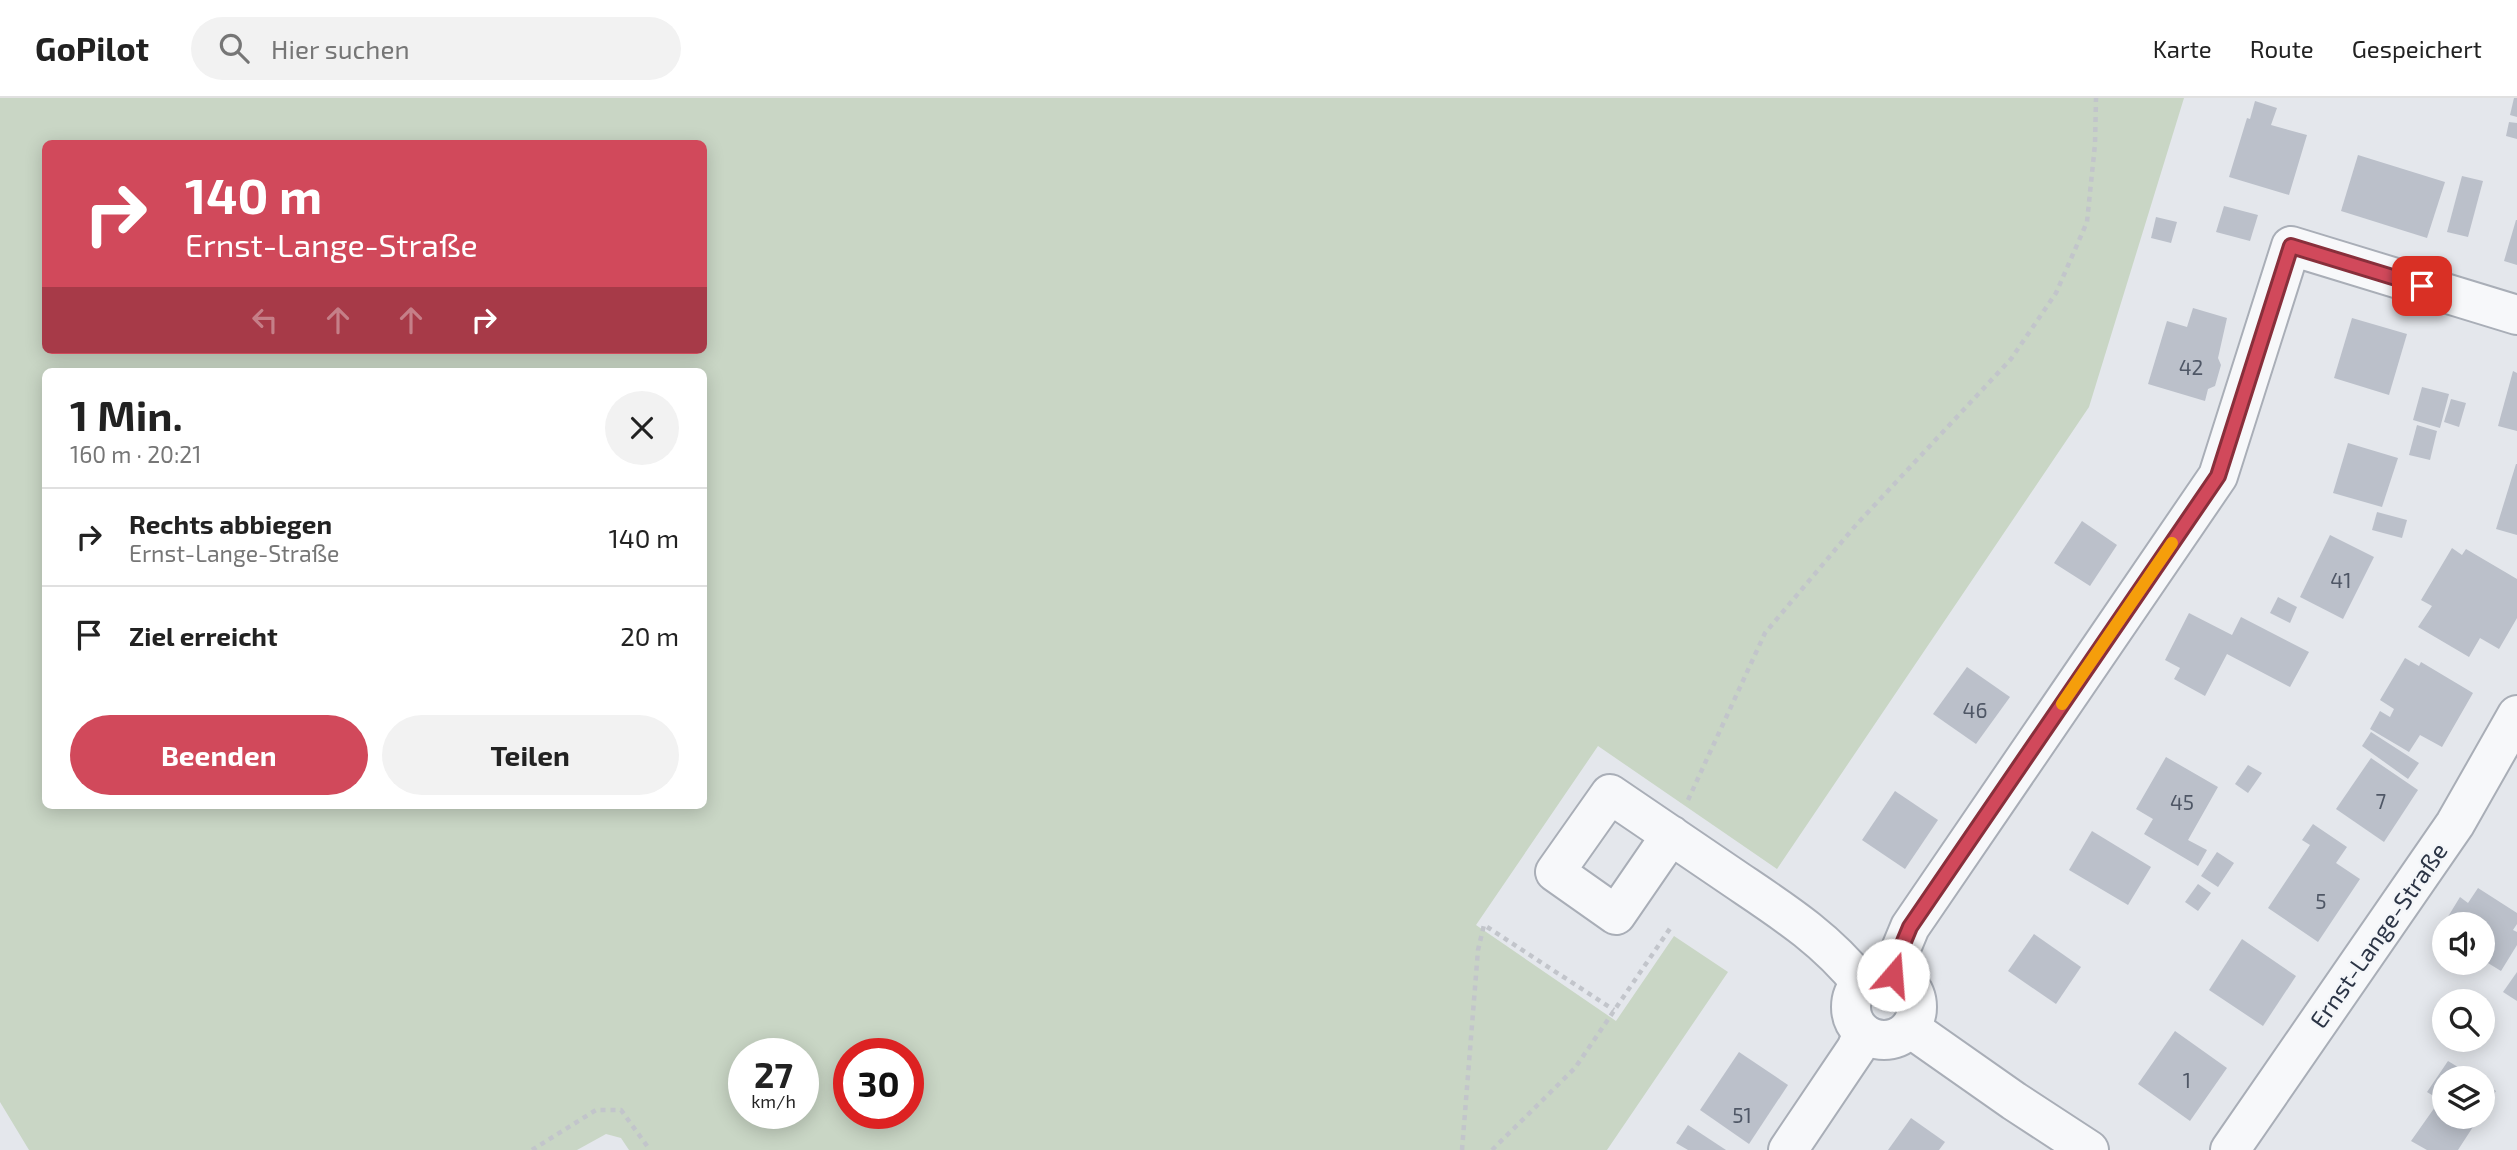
<!DOCTYPE html>
<html lang="de">
<head>
<meta charset="utf-8">
<style>
  body { margin:0; font-family:"Exo 2",sans-serif; background:#f2f2f2; color:#222; height:100vh; display:flex; flex-direction:column; font-size:26px; white-space:nowrap }
  * { box-sizing:border-box; margin:0 }
  p { font-size:23px; color:#767676 }
  .icon { flex:none; width:38px; height:38px; fill:none; stroke:currentColor; stroke-width:2; stroke-linecap:round; stroke-linejoin:round }
  .map { position:relative; flex:1; overflow:hidden }
  .drawer { position:absolute; left:42px; top:270px; width:665px; height:441px; display:flex; flex-direction:column; background:#fff; border-radius:10px; box-shadow:0 4px 18px #0003 }
  .drawer>* { flex:none }
  .top-card { position:absolute; left:42px; top:42px; width:665px; height:214px; border-radius:10px; box-shadow:0 4px 18px #0003; background:#d1495b; color:#fff; overflow:hidden }
  .tools { position:absolute; left:2432px; top:814px; display:grid; gap:14px }
  .tools a { display:grid; place-items:center; width:63px; height:63px; border-radius:50%; background:#fff; box-shadow:0 4px 18px #0003; font-size:35px }
  .speed { position:absolute; left:728px; top:940px; display:flex; gap:14px; font-size:35px; font-weight:700; text-align:center }
  .speed>* { display:grid; place-content:center; width:91px; height:91px; border-radius:50%; background:#fff; box-shadow:0 4px 18px #0003; line-height:1 }
  .speed small { font-size:18px; font-weight:400 }
  .speed .limit { border:10px solid #d22; background:#fff; color:#111 }
  .pin { position:absolute; display:grid; place-items:center; width:60px; height:60px; color:#fff; margin:-30px; border-radius:14px; box-shadow:0 4px 10px #0006 }
  .me { position:absolute; width:77px; margin:-38px; rotate:18deg; stroke-linejoin:round; filter:drop-shadow(0 0 5px #0008) }
  .turn { display:flex; align-items:center; gap:24px; height:147px; padding:0 28px; font-size:32px }
  .turn .icon { width:91px; height:91px; stroke-width:2.5 }
  .turn b { display:block; font-size:49px; line-height:60px }
  .lanes { display:flex; align-items:center; height:66px; padding:0 28px; background:#0003; justify-content:center; gap:35px; direction:ltr }
  .lanes .off { opacity:.35 }
  .round { display:grid; place-items:center; flex:none; width:74px; height:74px; border-radius:37px; background:#f2f2f2 }
  .headline { display:flex; align-items:center; justify-content:space-between; height:119px; padding:0 28px }
  h1 { font-size:42px; font-weight:700; line-height:52px }
  .action { display:flex; gap:14px; margin-top:auto; padding:14px 28px }
  .action a { flex:1; height:80px; border-radius:42px; background:#d1495b; color:#fff; font-size:28px; font-weight:700; line-height:80px; text-align:center }
  .action a+a { background:#f2f2f2; color:#222 }
  ul { padding:0; list-style:none }
  li { display:flex; align-items:center; gap:21px; height:98px; padding:0 28px; border-top:2px solid #e0e0e0 }
  li div { flex:1 }
  li b { display:block; font-size:26px }
  li em { font-style:normal }
  header { display:flex; align-items:center; gap:42px; box-sizing:border-box; height:98px; padding:0 35px; background:#fff; border-bottom:2px solid #e0e0e0 }
  header strong { font-size:33px }
  nav { display:flex; gap:38px; margin-inline-start:auto; font-size:24px }
  .search { width:490px; height:63px; background:#f2f2f2; display:flex; align-items:center; gap:18px; box-sizing:border-box; padding:0 24px; border-radius:38px; color:#767676; font-size:26px }
  .map>svg:first-child { display:block }
  .green { fill:#c9d6c5; fill-rule:evenodd }
  .building { fill:#bbc0ca }
  .lines { fill:none; stroke-linecap:round; stroke-linejoin:round }
  .minor-casing { stroke:#a9aeb7; stroke-width:42 }
  .path { stroke:#c2c5cb; stroke-width:4.5; stroke-dasharray:5 5; stroke-linecap:butt }
  .minor { stroke:#f7f8fa; stroke-width:38 }
  .route-casing { stroke:#882f3b; stroke-width:18 }
  .route { stroke:#d1495b; stroke-width:12 }
  .slow { stroke:#f59e0b; stroke-width:12 }
  .labels { text-anchor:middle; dominant-baseline:central; stroke-width:5; stroke-linejoin:round; paint-order:stroke }
  .number-label { font-size:21px; fill:#4f5766 }
  .street-label { font-size:24px; fill:#2b3445; stroke:#f4f6f9 }
</style>
</head>
<body>
<header>
<strong>GoPilot</strong>
<div class="search"><svg class="icon" aria-label="search" viewBox="0 0 24 24"><circle cx="10" cy="10" r="6"/><path d="M15 15l6 6"/></svg>Hier suchen</div>
<nav><a>Karte</a><a>Route</a><a>Gespeichert</a></nav>
</header>
<div class="map">
<svg width="2517" height="1052" viewBox="0 0 2517 1052">
  <rect width="100%" height="100%" fill="#e4e7ec"/>
  <path class="green" d="M0 0H2184L2089 309 1777 771 1598 648 1476 827 1616 923 1674 838 1728 874 1607 1052H629L621 1040 606 1036 577 1052H29L0 1004ZM46 46H704V252H46ZM46 273H704V707H46ZM744 956H803V1015H744ZM849 956H908V1015H849Z"/>
  <g class="building">
    <polygon points="2514,0 2517,0 2517,19 2510,17"/>
    <polygon points="2255,3 2277,10 2271,27 2307,37 2289,97 2229,79 2247,20 2250,21"/>
    <polygon points="2509,24 2517,25 2517,41 2506,38"/>
    <polygon points="2358,57 2445,84 2427,140 2341,113"/>
    <polygon points="2462,78 2483,83 2468,139 2447,134"/>
    <polygon points="2224,108 2258,117 2250,143 2216,134"/>
    <polygon points="2156,119 2177,124 2171,145 2151,140"/>
    <polygon points="2516,122 2517,122 2517,167 2504,163"/>
    <polygon points="2193,210 2227,220 2218,260 2221,267 2215,288 2208,291 2205,303 2148,286 2167,223 2187,229"/>
    <polygon points="2352,220 2407,236 2389,297 2334,280"/>
    <polygon points="2513,273 2517,275 2517,333 2498,328"/>
    <polygon points="2422,289 2449,296 2440,330 2413,322"/>
    <polygon points="2451,301 2466,305 2459,329 2444,324"/>
    <polygon points="2417,327 2437,333 2430,362 2409,357"/>
    <polygon points="2348,345 2398,360 2382,409 2333,395"/>
    <polygon points="2516,366 2517,366 2517,437 2496,431"/>
    <polygon points="2377,414 2407,422 2402,440 2372,432"/>
    <polygon points="2082,423 2117,447 2090,488 2054,465"/>
    <polygon points="2330,437 2374,459 2343,521 2300,499"/>
    <polygon points="2452,450 2462,457 2466,451 2517,481 2517,520 2499,551 2480,540 2469,559 2418,529 2432,508 2421,502"/>
    <polygon points="2278,499 2297,509 2290,525 2270,515"/>
    <polygon points="2189,515 2232,537 2241,519 2309,554 2290,589 2227,556 2205,598 2174,581 2180,570 2165,562"/>
    <polygon points="2405,560 2419,568 2421,564 2473,595 2442,649 2420,637 2409,654 2370,631 2380,613 2390,619 2394,611 2380,602"/>
    <polygon points="1967,569 2010,599 1976,646 1933,616"/>
    <polygon points="2371,634 2419,665 2408,681 2362,648"/>
    <polygon points="2166,659 2218,689 2188,742 2207,752 2198,768 2144,736 2153,721 2136,711"/>
    <polygon points="2371,660 2418,692 2384,744 2336,711"/>
    <polygon points="2248,667 2262,675 2248,695 2235,686"/>
    <polygon points="1895,693 1938,722 1905,771 1862,742"/>
    <polygon points="2313,726 2347,749 2336,765 2360,781 2318,844 2268,810 2310,747 2302,742"/>
    <polygon points="2092,733 2151,769 2128,807 2069,772"/>
    <polygon points="2217,754 2234,765 2218,789 2201,778"/>
    <polygon points="2198,786 2211,795 2198,813 2185,804"/>
    <polygon points="2478,790 2517,815 2517,826 2513,832 2517,834 2517,847 2501,873 2483,862 2483,826 2445,826 2445,839 2438,835 2460,799 2468,805"/>
    <polygon points="2034,836 2081,869 2056,906 2008,873"/>
    <polygon points="2242,841 2296,878 2263,928 2209,892"/>
    <polygon points="2517,874 2517,903 2503,894"/>
    <polygon points="2175,933 2227,970 2190,1023 2138,986"/>
    <polygon points="1739,954 1788,987 1749,1046 1700,1012"/>
    <polygon points="2448,963 2476,980 2445,980 2445,1018 2480,1018 2458,1052 2427,1052 2411,1043 2440,1002 2427,994"/>
    <polygon points="2483,985 2496,993 2483,1013"/>
    <polygon points="1911,1020 1945,1044 1939,1052 1888,1052"/>
    <polygon points="1688,1027 1726,1052 1688,1052 1676,1045"/>
  </g>
  <g class="lines">
    <g class="minor-casing">
      <g id="minor">
        <path d="M1671 737 1616 817 1555 774 1610 696C1652 725 1695 754 1738 783 1784 814 1826 841 1861 885"/>
        <circle cx="1884" cy="909" r="33"/>
        <polyline points="1893,877 1900,853 1910,829 2218,378 2291,148 2517,217"/>
        <polyline points="1910,930 2014,1003 2089,1052"/>
        <polyline points="1788,1052 1856,951 1863,935"/>
        <polyline points="2230,1052 2455,726 2517,617"/>
      </g>
    </g>
    <g class="path">
      <polyline points="1688,702 1765,535 1856,427 2011,261 2056,195 2087,124 2095,46 2096,0"/>
      <polyline points="532,1052 596,1012 621,1012 650,1052"/>
      <polyline points="1462,1052 1478,852 1484,827 1614,912"/>
      <polyline points="1492,1052 1575,970 1671,829"/>
    </g>
    <use href="#minor" class="minor"/>
  </g>
  <g class="lines">
    <g class="route-casing">
      <polyline id="route" points="1893,877 1900,853 1910,829 2218,378 2291,148 2422,188"/>
    </g>
    <use href="#route" class="route"/>
    <polyline class="slow" points="2062,606 2172,445"/>
  </g>
  <g class="labels">
    <g class="number-label">
      <text x="2191" y="268">42</text>
      <text x="2341" y="481">41</text>
      <text x="1975" y="611">46</text>
      <text x="2381" y="702">7</text>
      <text x="2182" y="703">45</text>
      <text x="2321" y="802">5</text>
      <text x="2187" y="981">1</text>
      <text x="1742" y="1016">51</text>
    </g>
    <g class="street-label">
      <text transform="translate(2378 837) rotate(-55)">Ernst-Lange-Straße</text>
    </g>
  </g>
</svg>
<div class="tools">
<a><svg class="icon" aria-label="sound" viewBox="0 0 24 24"><path d="M4 9h4l5-4v14l-5-4H4zM17 9q2 3 0 6"/></svg></a>
<a><svg class="icon" aria-label="search" viewBox="0 0 24 24"><circle cx="10" cy="10" r="6"/><path d="M15 15l6 6"/></svg></a>
<a><svg class="icon" aria-label="layers" viewBox="0 0 24 24"><path d="M12 4l9 5-9 5-9-5zM3 14l9 5 9-5"/></svg></a>
</div>
<div class="speed"><div>27<small>km/h</small></div><div class="limit">30</div></div>
<div class="pin" style="left:2422px;top:188px;background:#d93025"><svg class="icon" aria-label="arrive" viewBox="0 0 24 24"><path d="M6 21V4h12l-3 4 3 4H6"/></svg></div>
<svg class="me" style="left:1893px;top:877px" viewBox="-20 -20 40 40"><circle r="19" fill="#fff"/><path d="M0-13L10 11 0 6-10 11z" fill="#d1495b"/></svg>
<div class="top-card">
<div class="turn"><svg class="icon" aria-label="right" viewBox="0 0 24 24"><path d="M7 20v-9h11M14 6l5 5-5 5"/></svg><div><b>140 m</b>Ernst-Lange-Straße</div></div>
<div class="lanes"><svg class="icon off" aria-label="left" viewBox="0 0 24 24"><path d="M17 20v-9H6M10 6l-5 5 5 5"/></svg><svg class="icon off" aria-label="ahead" viewBox="0 0 24 24"><path d="M12 20V5M6 11l6-6 6 6"/></svg><svg class="icon off" aria-label="ahead" viewBox="0 0 24 24"><path d="M12 20V5M6 11l6-6 6 6"/></svg><svg class="icon" aria-label="right" viewBox="0 0 24 24"><path d="M7 20v-9h11M14 6l5 5-5 5"/></svg></div>
</div>
<section class="drawer">
<div class="headline"><div><h1>1 Min.</h1><p>160 m · 20:21</p></div><a class="round"><svg class="icon" aria-label="close" viewBox="0 0 24 24"><path d="M6 6l12 12M18 6L6 18"/></svg></a></div>
<ul>
<li><svg class="icon" aria-label="right" viewBox="0 0 24 24"><path d="M7 20v-9h11M14 6l5 5-5 5"/></svg><div><b>Rechts abbiegen</b><p>Ernst-Lange-Straße</p></div><em>140 m</em></li>
<li><svg class="icon" aria-label="arrive" viewBox="0 0 24 24"><path d="M6 21V4h12l-3 4 3 4H6"/></svg><div><b>Ziel erreicht</b></div><em>20 m</em></li>
</ul>
<div class="action"><a>Beenden</a><a>Teilen</a></div>
</section>
</div>
</body>
</html>
